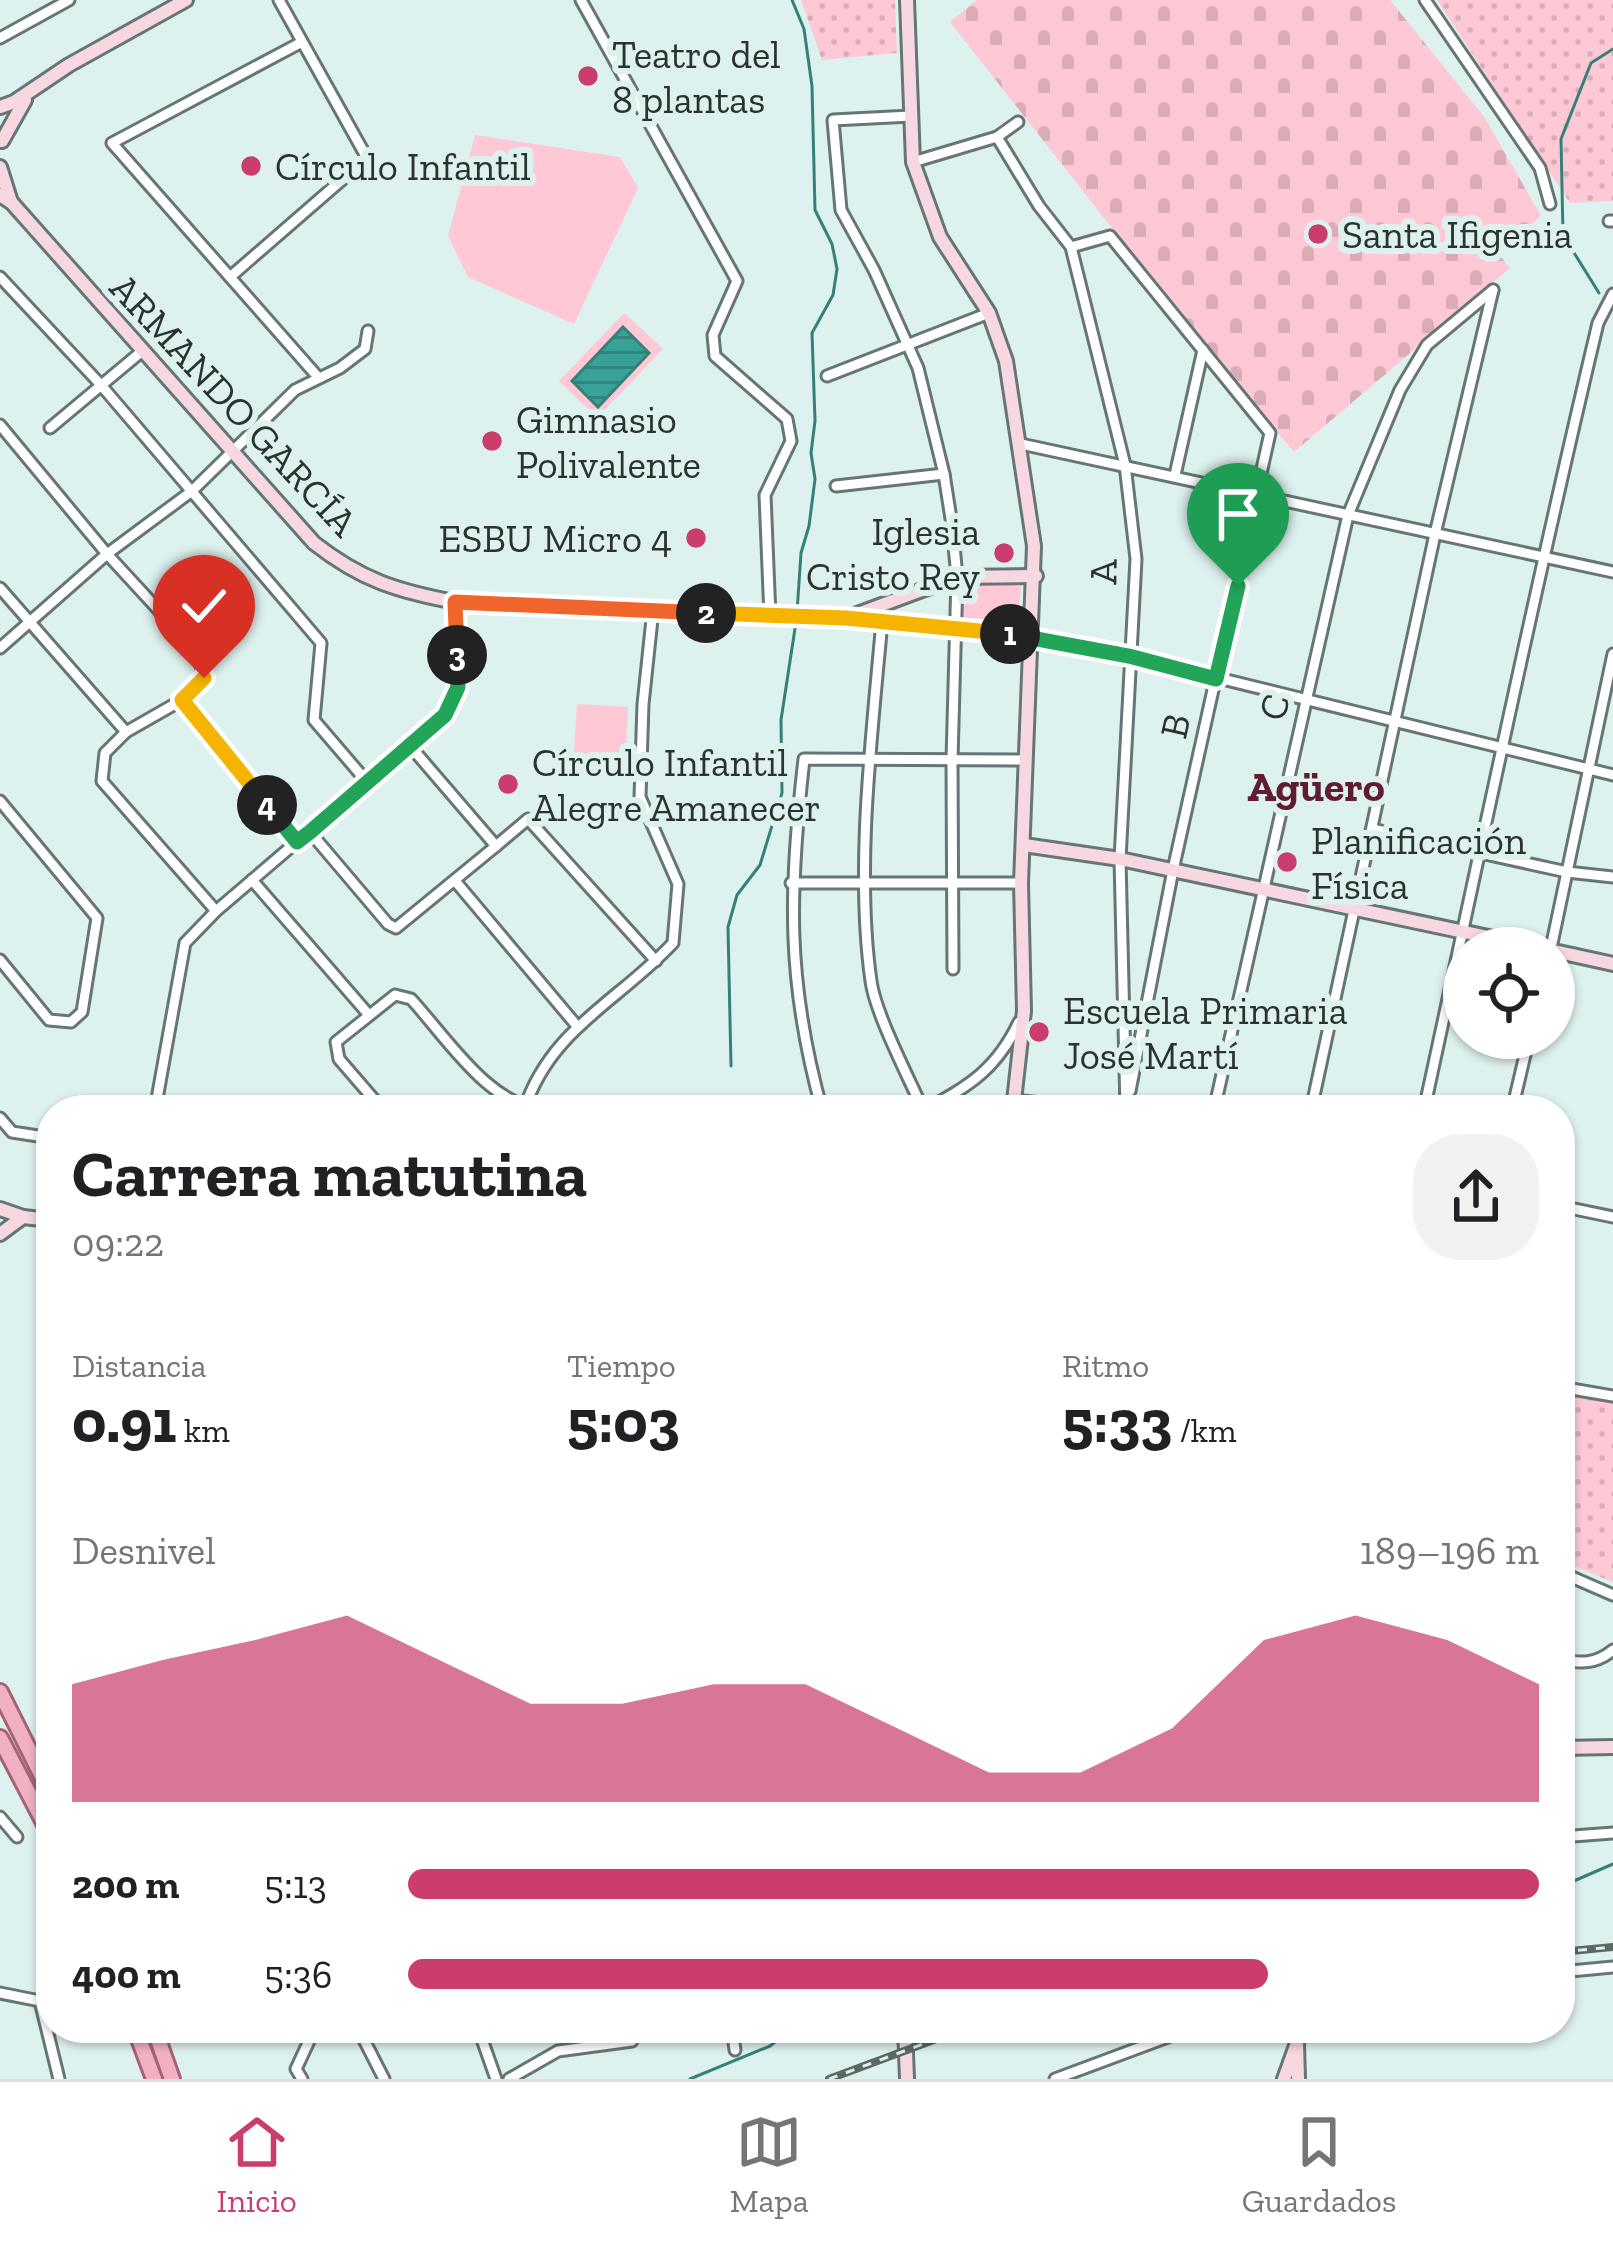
<!DOCTYPE html>
<html lang="es">
<head>
<meta charset="utf-8">
<style>
  body { margin:0; font-family:"Zilla Slab",serif; background:#f2f2f2; color:#202124; height:100vh; display:flex; flex-direction:column; font-size:45px; white-space:nowrap }
  * { box-sizing:border-box; margin:0 }
  p { font-size:39px; color:#757577 }
  .icon { flex:none; width:66px; height:66px; fill:none; stroke:currentColor; stroke-width:2; stroke-linecap:round; stroke-linejoin:round }
  .map { position:relative; flex:1; overflow:hidden }
  .details { position:absolute; left:36px; top:1095px; width:1539px; height:948px; display:flex; flex-direction:column; background:#fff; border-radius:48px; box-shadow:0 3px 9px #0004 }
  .details>* { flex:none }
  .tools { position:absolute; left:1443px; top:927px; display:grid; gap:24px }
  .tools a { display:grid; place-items:center; width:132px; height:132px; border-radius:50%; background:#fff; box-shadow:0 3px 9px #0004; font-size:60px }
  .pin { position:absolute; display:grid; place-items:center; width:102px; height:102px; color:#fff; margin:-123px -51px; border-radius:50% 50% 50% 0; rotate:-45deg; box-shadow:0 0 12px #0007 }
  .pin .icon { rotate:45deg }
  .km { position:absolute; width:60px; height:60px; margin:-30px; border-radius:50%; background:#222; color:#fff; font-size:33px; line-height:60px; text-align:center }
  .round { display:grid; place-items:center; flex:none; width:126px; height:126px; border-radius:48px; background:#f2f2f2 }
  .overview { display:flex; align-items:center; justify-content:space-between; height:204px; padding:0 36px }
  h1 { font-size:66px; font-weight:700; line-height:90px }
  .figures { display:grid; grid-template-columns:repeat(3,1fr); gap:18px; height:204px; padding:12px 36px }
  .figures div { display:grid; align-content:center }
  .figures b { font-size:60px; font-weight:700 }
  .figures small { font-size:33px; font-weight:400 }
  .figures p { font-size:33px }
  .chart { height:336px; padding:24px 36px }
  .chart p { display:flex; justify-content:space-between }
  .chart svg { width:100%; height:216px; margin-top:12px; fill:#ca3d6d; opacity:.7 }
  ul { padding:0 36px; list-style:none; font-size:39px }
  li { display:grid; grid-template-columns:192px 144px 1fr; align-items:center; height:90px }
  li i { height:30px; border-radius:15px; background:#ca3d6d }
  .tabs { display:flex; justify-content:space-around; align-items:center; height:168px; border-top:3px solid #e0e0e0; background:#fff; font-size:33px; color:#757577 }
  .tabs a { display:grid; justify-items:center; gap:6px }
  .tabs .on { color:#ca3d6d }
  .map>svg:first-child { display:block }
  .grass { fill:url(#grass-dots) }
  .cemetery { fill:url(#cemetery-stones) }
  .park { fill:#fec9d4 }
  .water { fill:url(#water-rules); stroke:#358179; stroke-width:3 }
  .lines { fill:none; stroke-linecap:round; stroke-linejoin:round }
  .stream { stroke:#358179; stroke-width:3 }
  .street-casing { stroke:#657674; stroke-width:15 }
  .secondary-casing { stroke:#657674; stroke-width:18 }
  .primary-casing { stroke:#a56375; stroke-width:20 }
  .street { stroke:#fff; stroke-width:9 }
  .secondary { stroke:#f8d8e0; stroke-width:12 }
  .primary { stroke:#f1b1c2; stroke-width:14 }
  .rail-casing { stroke:#5c6866; stroke-width:8 }
  .rail { stroke:#ddf1ee; stroke-width:3; stroke-dasharray:9; stroke-linecap:butt }
  .split-1-casing { stroke:#fff; stroke-width:24 }
  .split-2-casing { stroke:#fff; stroke-width:24 }
  .split-3-casing { stroke:#fff; stroke-width:24 }
  .split-4-casing { stroke:#fff; stroke-width:24 }
  .split-5-casing { stroke:#fff; stroke-width:24 }
  .split-1 { stroke:#22a559; stroke-width:15 }
  .split-2 { stroke:#f5b400; stroke-width:15 }
  .split-3 { stroke:#f0652b; stroke-width:15 }
  .split-4 { stroke:#22a559; stroke-width:15 }
  .split-5 { stroke:#f5b400; stroke-width:15 }
  .poi-dot { fill:#ca3d6d; stroke:#ddf1ee; stroke-width:4.5 }
  .labels { text-anchor:middle; dominant-baseline:central; stroke-width:12; stroke-linejoin:round; paint-order:stroke }
  .poi-label { font-size:39px; fill:#2b3332; stroke:#ddf1ee; text-anchor:start }
  .street-label { font-size:39px; fill:#2b3332; stroke:#ddf1ee }
  .neighbourhood-label { font-size:42px; font-weight:bold; fill:#601c32; stroke:#ddf1ee }
</style>
</head>
<body>
<div class="map">
<svg width="1613" height="2079" viewBox="0 0 1613 2079">
  <defs>
    <pattern id="grass-dots" width="8" height="8" patternUnits="userSpaceOnUse" patternTransform="scale(3)"><rect width="8" height="8" fill="#fec9d4"/><path d="M2 2h.1M6 6h.1" fill="none" stroke="#daadb6" stroke-width="1.8" stroke-linecap="round"/></pattern>
    <pattern id="cemetery-stones" width="16" height="16" patternUnits="userSpaceOnUse" patternTransform="scale(3)"><rect width="16" height="16" fill="#fec9d4"/><path d="M2 7V4a2 2 0 0 1 4 0v3zM10 15v-3a2 2 0 0 1 4 0v3z" fill="#daadb6"/></pattern>
    <pattern id="water-rules" width="6" height="5" patternUnits="userSpaceOnUse" patternTransform="scale(3)"><rect width="6" height="5" fill="#39a298"/><path d="M0 2.5h6" fill="none" stroke="#30857d"/></pattern>
  </defs>
  <rect width="100%" height="100%" fill="#ddf1ee"/>
  <g class="grass">
    <path d="M801,0H895L897,53L822,60Z"/>
    <path d="M1437,0H1613V201L1570,203Z"/>
    <path d="M1560,1394L1613,1402V1582L1560,1560Z"/>
  </g>
  <path class="cemetery" d="M977,0H1390L1485,118L1541,216L1497,252L1510,268L1294,452L1204,345L950,22Z"/>
  <g class="park">
    <path d="M475,135L620,157L638,188L574,324L468,277L448,236Z"/>
    <path d="M624,313L663,349L597,418L559,381Z"/>
    <path d="M964,582L1021,586L1018,628L963,620Z"/>
    <path d="M577,704L628,707L625,773L573,770Z"/>
  </g>
  <path class="water" d="M623,327L649,353L598,407L572,381Z"/>
  <g class="lines">
    <g class="stream">
      <path d="M792,0L804,29L812,86L815,210L832,244L837,269L833,295L812,333L815,421L811,453L815,479L809,526L801,553L797,612"/>
      <path d="M1599,293L1563,235L1561,139L1591,63L1613,49"/>
      <path d="M731,1066L728,927L737,895L760,865L782,793L781,720L796,622"/>
      <path d="M1560,1887L1613,1864"/>
      <path d="M690,2079L770,2046L792,2028"/>
    </g>
    <g class="street-casing">
      <g id="street">
        <path d="M581,0L737,281L713,335L715,356L787,419L791,441L765,495L770,616"/>
        <path d="M1425,0L1540,168L1550,204"/>
        <path d="M0,38L69,0"/>
        <path d="M302,42L112,143L317,376"/>
        <path d="M911,116L833,120L841,210L874,270L918,368L944,474L952,525L957,577L952,760L953,969"/>
        <path d="M997,137L1039,206L1071,247L1125,465L1136,559L1120,859L1126,1110"/>
        <path d="M913,162L997,137L1018,122"/>
        <path d="M1609,221H1613"/>
        <path d="M1071,247L1110,236L1270,433L1173,870L1130,1091"/>
        <path d="M0,277L101,385L321,643L314,720L368,783"/>
        <path d="M230,277L367,158L279,0"/>
        <path d="M827,376L989,313"/>
        <path d="M0,425L107,554L198,653L204,678L182,700L126,732L105,753L102,781L216,911"/>
        <path d="M50,428L141,352"/>
        <path d="M1021,444L1613,572"/>
        <path d="M1175,475L1203,350"/>
        <path d="M836,486L944,474"/>
        <path d="M0,588L126,732"/>
        <path d="M882,621C872,735 855,868 871,981C875,1013 909,1078 923,1110"/>
        <path d="M1031,637L1129,656L1613,775"/>
        <path d="M0,648L107,554L192,491L295,390L340,368L365,349L368,331"/>
        <path d="M182,700L297,842"/>
        <path d="M0,801L97,918L82,1012L71,1022L49,1020L0,960"/>
        <path d="M1372,829L1567,872L1613,877"/>
        <path d="M310,832L388,924L396,928L496,846L411,747"/>
        <path d="M496,846L528,819L656,961"/>
        <path d="M252,880L369,1015"/>
        <path d="M456,882L577,1026"/>
        <path d="M791,883H1021"/>
        <path d="M1551,948L1613,654"/>
        <path d="M1014,1100L1109,1110"/>
        <path d="M155,1110L185,943L216,911L445,715L458,687L455,602"/>
        <path d="M383,1110L339,1059L336,1042L395,995L411,999C447,1038 489,1106 544,1110"/>
        <path d="M524,1110C550,1029 618,1002 673,943L678,884L640,797L643,704L653,610"/>
        <path d="M822,1110C786,980 789,892 804,759L1025,760"/>
        <path d="M925,1110C970,1085 996,1070 1019,1022"/>
        <path d="M1214,1110L1348,515L1400,390L1427,345L1493,290"/>
        <path d="M1311,1110L1435,534L1493,290"/>
        <path d="M1424,1110C1481,847 1536,584 1598,323L1613,294"/>
        <path d="M1512,1110L1529,1038"/>
        <path d="M0,1118L12,1132L51,1138"/>
        <path d="M1560,1206L1613,1217"/>
        <path d="M1560,1387L1613,1396"/>
        <path d="M1560,1572L1613,1595"/>
        <path d="M1560,1659C1581,1664 1596,1664 1613,1650"/>
        <path d="M0,1817L17,1837"/>
        <path d="M1560,1837L1613,1833"/>
        <path d="M1560,1972L1613,1967"/>
        <path d="M0,1993L40,2001L51,1997"/>
        <path d="M40,2001L59,2079"/>
        <path d="M358,2028L384,2079"/>
        <path d="M478,2028L496,2079"/>
        <path d="M732,2028L735,2050"/>
        <path d="M1299,2029V2028"/>
        <path d="M302,2079L296,2069L315,2028"/>
        <path d="M509,2079L558,2051L632,2041"/>
        <path d="M1055,2079L1192,2028"/>
      </g>
    </g>
    <g class="secondary-casing">
      <g id="secondary">
        <path d="M907,0L913,162L940,237L989,313L1006,361L1034,546L1021,883L1024,1011L1013,1110"/>
        <path d="M0,107L14,102L69,65L186,0"/>
        <path d="M2,141L25,100"/>
        <path d="M0,167L11,202"/>
        <path d="M0,195L12,203L314,543C361,580 397,591 455,602L846,618L1031,637"/>
        <path d="M852,616L957,577L1036,576"/>
        <path d="M1024,845L1120,859L1540,948"/>
        <path d="M1554,951L1613,964"/>
        <path d="M0,1209L23,1217L51,1220"/>
        <path d="M0,1234L23,1217"/>
        <path d="M1560,1748L1613,1747"/>
        <path d="M905,2028L907,2079"/>
        <path d="M1284,2079L1297,2043L1298,2079"/>
      </g>
    </g>
    <g class="primary-casing">
      <g id="primary">
        <path d="M0,1692L51,1794"/>
        <path d="M0,1738L51,1836"/>
        <path d="M135,2028L154,2079"/>
        <path d="M154,2028L172,2079"/>
      </g>
    </g>
    <use href="#street" class="street"/>
    <use href="#secondary" class="secondary"/>
    <use href="#primary" class="primary"/>
    <g class="rail-casing">
      <g id="rail">
        <path d="M1560,1952L1613,1947"/>
        <path d="M829,2079L966,2028"/>
      </g>
    </g>
    <use href="#rail" class="rail"/>
  </g>
  <g class="lines">
    <g class="split-1-casing">
      <path id="split-1" d="M1010,634L1129,656L1216,679L1238,586"/>
    </g>
    <g class="split-2-casing">
      <path id="split-2" d="M706,613L846,618L1010,634"/>
    </g>
    <g class="split-3-casing">
      <path id="split-3" d="M457,655L455,602L706,613"/>
    </g>
    <g class="split-4-casing">
      <path id="split-4" d="M267,805L297,842L310,832L445,715L458,687L457,655"/>
    </g>
    <g class="split-5-casing">
      <path id="split-5" d="M204,678L182,700L267,805"/>
    </g>
    <use href="#split-1" class="split-1"/>
    <use href="#split-2" class="split-2"/>
    <use href="#split-3" class="split-3"/>
    <use href="#split-4" class="split-4"/>
    <use href="#split-5" class="split-5"/>
  </g>
  <g class="poi-dot">
    <circle cx="588" cy="76" r="12"/>
    <circle cx="251" cy="166" r="12"/>
    <circle cx="1318" cy="234" r="12"/>
    <circle cx="492" cy="441" r="12"/>
    <circle cx="696" cy="538" r="12"/>
    <circle cx="1004" cy="553" r="12"/>
    <circle cx="508" cy="784" r="12"/>
    <circle cx="1287" cy="862" r="12"/>
    <circle cx="1039" cy="1032" r="12"/>
  </g>
  <g class="labels">
    <g class="poi-label">
      <text x="612" y="54">Teatro del<tspan x="612" dy="45">8 plantas</tspan></text>
      <text x="275" y="166">Círculo Infantil</text>
      <text x="1342" y="234">Santa Ifigenia</text>
      <text x="516" y="419">Gimnasio<tspan x="516" dy="45">Polivalente</tspan></text>
      <text x="980" y="531" text-anchor="end">Iglesia<tspan x="980" dy="45">Cristo Rey</tspan></text>
      <text x="672" y="538" text-anchor="end">ESBU Micro 4</text>
      <text x="532" y="762">Círculo Infantil<tspan x="532" dy="45">Alegre Amanecer</tspan></text>
      <text x="1311" y="840">Planificación<tspan x="1311" dy="45">Física</tspan></text>
      <text x="1063" y="1010">Escuela Primaria<tspan x="1063" dy="45">José Martí</tspan></text>
    </g>
    <g class="street-label">
      <text transform="translate(234 405) rotate(47)">ARMANDO GARCÍA</text>
      <text transform="translate(1103 572) rotate(-89)">A</text>
      <text transform="translate(1274 707) rotate(-77)">C</text>
      <text transform="translate(1175 726) rotate(-77)">B</text>
    </g>
    <g class="neighbourhood-label">
      <text x="1316" y="786">Agüero</text>
    </g>
  </g>
</svg>
<div class="tools">
<a><svg class="icon" aria-label="locate" viewBox="0 0 24 24"><circle cx="12" cy="12" r="6"/><path d="M12 2v4M12 18v4M2 12h4M18 12h4"/></svg></a>
</div>
<div class="pin" style="left:1238px;top:586px;background:#1e9e55"><svg class="icon" aria-label="arrive" viewBox="0 0 24 24"><path d="M6 21V4h12l-3 4 3 4H6"/></svg></div>
<div class="pin" style="left:204px;top:678px;background:#d93025"><svg class="icon" aria-label="check" viewBox="0 0 24 24"><path d="M5 12l5 5 9-10"/></svg></div>
<b class="km" style="left:1010px;top:634px">1</b>
<b class="km" style="left:706px;top:613px">2</b>
<b class="km" style="left:457px;top:655px">3</b>
<b class="km" style="left:267px;top:805px">4</b>
<section class="details">
<div class="overview"><div><h1>Carrera matutina</h1><p>09:22</p></div><a class="round"><svg class="icon" aria-label="share" viewBox="0 0 24 24"><path d="M12 15V3M7 8l5-5 5 5M5 13v7h14v-7"/></svg></a></div>
<div class="figures">
<div><p>Distancia</p><b>0.91<small> km</small></b></div>
<div><p>Tiempo</p><b>5:03</b></div>
<div><p>Ritmo</p><b>5:33<small> /km</small></b></div>
</div>
<div class="chart"><p><span>Desnivel</span>189–196 m</p>
<svg viewBox="0 0 160 44" preserveAspectRatio="none"><path d="M0 44V20L10 15L20 11L30 6L40 15L50 24L60 24L70 20L80 20L90 29L100 38L110 38L120 29L130 11L140 6L150 11L160 20V44z"/></svg>
</div>
<ul>
<li><b>200 m</b>5:13<i style="width:100%"></i></li>
<li><b>400 m</b>5:36<i style="width:76%"></i></li>
</ul>
</section>
</div>
<nav class="tabs">
<a class="on"><svg class="icon" aria-label="home" viewBox="0 0 24 24"><path d="M3 11l9-7 9 7M6 9v11h12V9"/></svg>Inicio</a>
<a><svg class="icon" aria-label="map" viewBox="0 0 24 24"><path d="M3 6l6-2 6 2 6-2v14l-6 2-6-2-6 2zM9 4v14M15 6v14"/></svg>Mapa</a>
<a><svg class="icon" aria-label="saved" viewBox="0 0 24 24"><path d="M7 4h10v16l-5-4-5 4z"/></svg>Guardados</a>
</nav>
</body>
</html>
